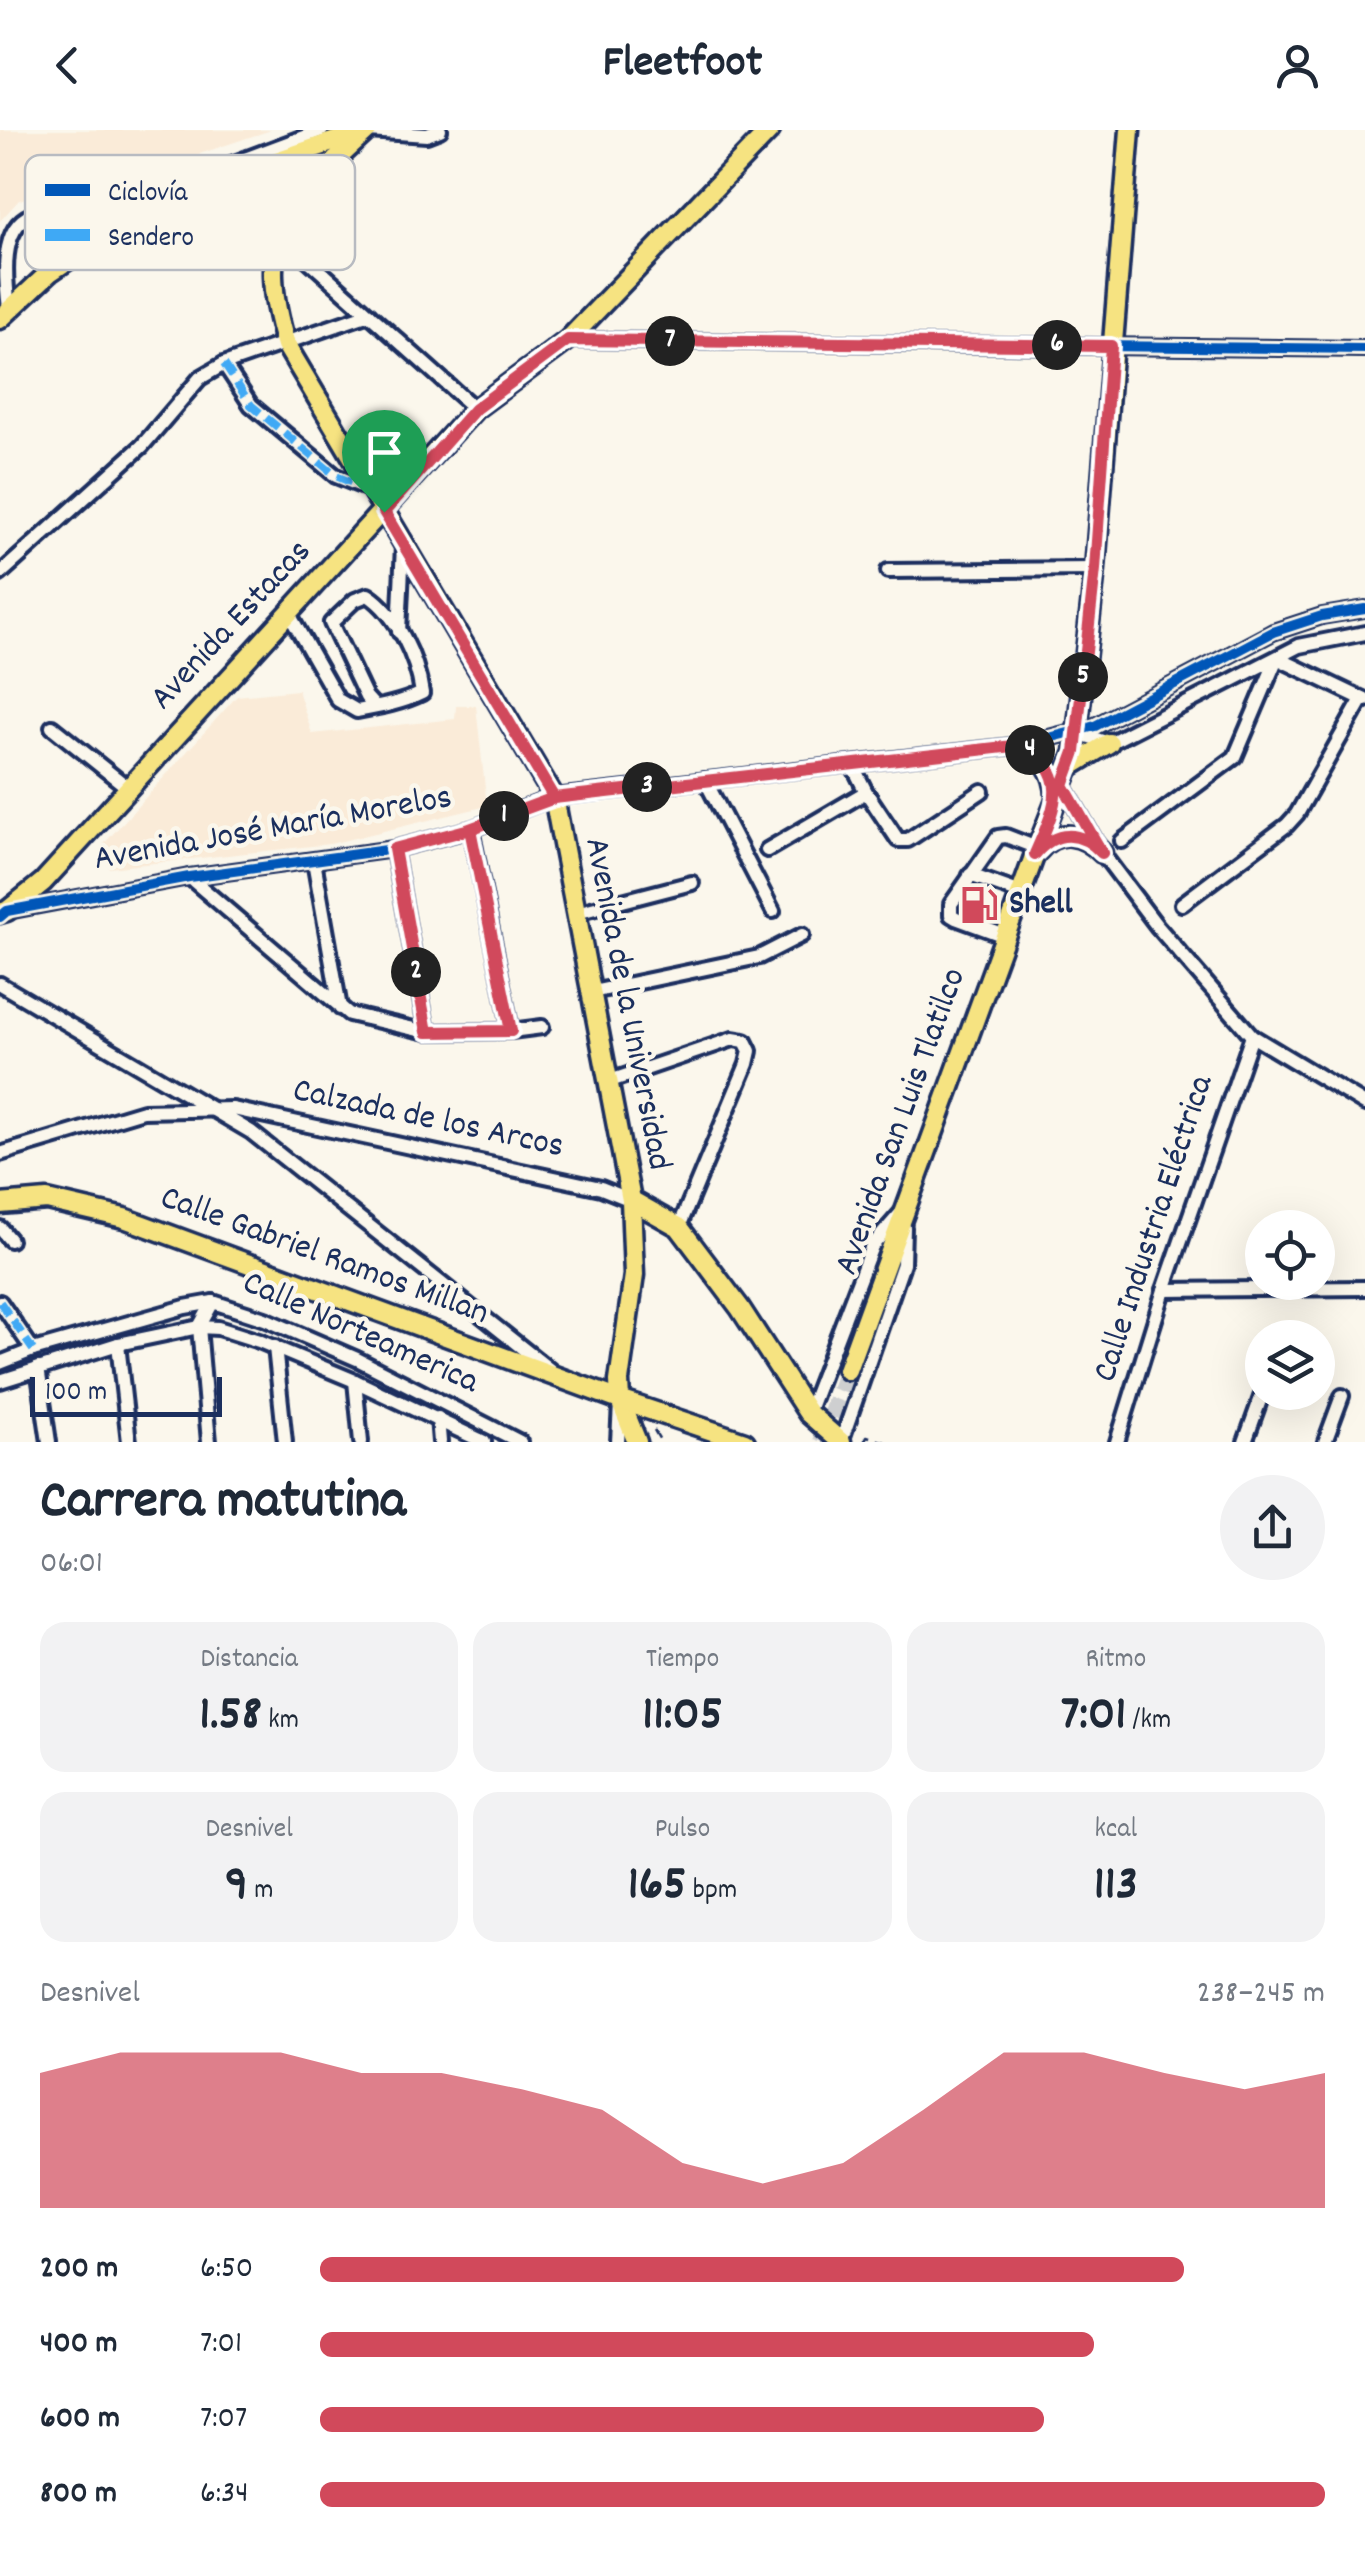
<!DOCTYPE html>
<html lang="es">
<head>
<meta charset="utf-8">
<style>
  body { margin:0; font-family:Dekko,sans-serif; background:#f2f2f3; color:#1f2937; height:100vh; display:flex; flex-direction:column; font-size:38px; white-space:nowrap }
  * { box-sizing:border-box; margin:0 }
  p { font-size:32px; color:#747a83 }
  .icon { flex:none; width:55px; height:55px; fill:none; stroke:currentColor; stroke-width:2; stroke-linecap:round; stroke-linejoin:round }
  .map { position:relative; height:1312px; overflow:hidden }
  .details { display:flex; flex-direction:column; background:#fff; flex:1 }
  .details>* { flex:none }
  .fabs { position:absolute; left:1245px; top:1080px; display:grid; gap:20px }
  .fabs a { display:grid; place-items:center; width:90px; height:90px; border-radius:50%; background:#fff; box-shadow:0 10px 40px #0002; font-size:50px }
  .scale { position:absolute; left:30px; bottom:25px; width:192px; box-sizing:border-box; padding-left:10px; border:5px solid #1b2f5e; border-top:0; font-size:28px; line-height:35px; white-space:nowrap; color:#1b2f5e; -webkit-text-stroke:8px #fbf7ec; paint-order:stroke }
  .pin { position:absolute; display:grid; place-items:center; width:85px; height:85px; color:#fff; margin:-102px -42px; border-radius:50% 50% 50% 0; rotate:-45deg; box-shadow:0 0 10px #0007 }
  .pin .icon { rotate:45deg }
  .km { position:absolute; width:50px; height:50px; margin:-25px; border-radius:50%; background:#222; color:#fff; font-size:28px; line-height:50px; text-align:center }
  .round { display:grid; place-items:center; flex:none; width:105px; height:105px; border-radius:52px; background:#f2f2f3 }
  .head { display:flex; align-items:center; justify-content:space-between; height:170px; padding:0 40px }
  h1 { font-size:55px; font-weight:700; line-height:75px }
  .stats { display:grid; grid-template-columns:repeat(3,1fr); gap:15px; height:170px; padding:10px 40px }
  .stats div { display:grid; align-content:center; border-radius:25px; background:#f2f2f3; text-align:center }
  .stats b { font-size:50px; font-weight:700 }
  .stats small { font-size:28px; font-weight:400 }
  .stats p { font-size:28px }
  .chart { height:280px; padding:20px 40px }
  .chart p { display:flex; justify-content:space-between }
  .chart svg { width:100%; height:180px; margin-top:10px; fill:#d1495b; opacity:.7 }
  ul { padding:0 40px; list-style:none; font-size:32px }
  li { display:grid; grid-template-columns:160px 120px 1fr; align-items:center; height:75px }
  li i { height:25px; border-radius:12px; background:#d1495b }
  header { display:flex; justify-content:space-between; align-items:center; height:130px; padding:0 40px; background:#fff; font-size:45px; font-weight:700 }
  .map>svg:first-child { display:block }
  .built { fill:#faebd8 }
  .lines { fill:none; stroke-linecap:round; stroke-linejoin:round }
  .major-tunnel { stroke:#cecfd0; stroke-width:18; stroke-dasharray:18 9; stroke-linecap:butt }
  .minor-casing { stroke:#1b2f5e; stroke-width:20 }
  .major-casing { stroke:#1b2f5e; stroke-width:25 }
  .path { stroke:#1b2f5e; stroke-width:2.5; stroke-dasharray:10 8; stroke-linecap:butt }
  .minor { stroke:#fbf7ec; stroke-width:12 }
  .major { stroke:#f6e381; stroke-width:18 }
  .quiet { stroke:#3fa9f5; stroke-width:8; stroke-dasharray:15 8; stroke-linecap:butt }
  .cycleway-casing { stroke:#fbf7ec; stroke-width:16 }
  .cycleway { stroke:#0057b8; stroke-width:10 }
  .route-casing { stroke:#fff; stroke-width:20 }
  .route { stroke:#d1495b; stroke-width:12 }
  .labels { text-anchor:middle; dominant-baseline:central; stroke-width:9; stroke-linejoin:round; paint-order:stroke }
  .street-label { font-size:35px; fill:#1b2f5e; stroke:#fbf7ec }
  .poi-label { font-size:35px; font-weight:bold; fill:#1b2f5e; stroke:#fbf7ec; text-anchor:start }
  .key { fill:#fbf7ec; stroke:#b8bbc1; stroke-width:2.5 }
  .key-label { font-size:28px; fill:#1b2f5e }
</style>
</head>
<body>
<header><svg class="icon" aria-label="back" viewBox="0 0 24 24"><path d="M15 5l-7 7 7 7"/></svg>Fleetfoot<svg class="icon" aria-label="person" viewBox="0 0 24 24"><circle cx="12" cy="8" r="4"/><path d="M4 21q1-7 8-7t8 7"/></svg></header>
<div class="map">
<svg width="1365" height="1312" viewBox="0 0 1365 1312">
  <rect width="100%" height="100%" fill="#fbf7ec"/>
  <filter id="ink" filterUnits="userSpaceOnUse"><feTurbulence type="fractalNoise" baseFrequency=".01" numOctaves="2"/><feDisplacementMap in="SourceGraphic" scale="20" xChannelSelector="R" yChannelSelector="G"/><feConvolveMatrix kernelMatrix="1 2 1 2 8 2 1 2 1" color-interpolation-filters="sRGB"/></filter>
  <g filter="url(#ink)">
    <g class="built">
      <path d="M0,0H271L86,62L51,61L19,70L0,91Z"/>
      <path d="M298,560L312,604L455,589L456,576H476L487,676L330,714L109,738L102,716L237,566Z"/>
    </g>
    <g class="lines">
      <path class="major-tunnel" d="M822,1312L847,1240"/>
      <g class="minor-casing">
        <g id="minor">
          <path d="M368,1L427,5L440,0"/>
          <path d="M193,54L218,39L322,0"/>
          <path d="M278,103L475,279"/>
          <path d="M9,178C5,147 0,98 31,85C41,82 53,80 63,83C77,87 93,97 106,104"/>
          <path d="M568,210L1365,219"/>
          <path d="M224,234L251,275L336,346L371,360"/>
          <path d="M888,441L1095,439"/>
          <path d="M0,444L142,316L200,248L224,234L369,184"/>
          <path d="M289,484L338,570L357,581C379,577 402,573 422,563C417,528 397,484 368,465L355,470L331,493L366,567L375,577"/>
          <path d="M399,502L403,415"/>
          <path d="M52,597L127,657"/>
          <path d="M1077,603L1109,613L1299,516L1365,503"/>
          <path d="M852,634L866,662L898,710H908L982,661"/>
          <path d="M705,650L773,781"/>
          <path d="M1063,655L1102,723L1157,796L1252,906L1365,974"/>
          <path d="M471,699L511,901"/>
          <path d="M1122,711L1235,627L1277,528L1365,570"/>
          <path d="M394,719L427,902"/>
          <path d="M767,720L866,662"/>
          <path d="M314,731L340,878"/>
          <path d="M970,745L1021,763"/>
          <path d="M189,747L349,884L427,902L511,901L542,897"/>
          <path d="M1182,774L1287,695L1297,684L1362,569"/>
          <path d="M8,781L189,747L394,719L471,699L554,667L1022,615L1095,596L1273,502L1322,486L1365,479"/>
          <path d="M576,783L692,753"/>
          <path d="M1005,806L956,788L951,785V774L998,707L1006,706L1037,718"/>
          <path d="M0,854L251,1002L550,1240"/>
          <path d="M592,862L759,827L802,805"/>
          <path d="M610,951L733,909L745,911L750,921L747,934L679,1097"/>
          <path d="M0,1024L143,981L233,979L601,1058L631,1070"/>
          <path d="M0,1098L10,1110"/>
          <path d="M1164,1160L1365,1158"/>
          <path d="M0,1172L33,1220"/>
          <path d="M118,1214L129,1312"/>
          <path d="M275,1217L285,1312"/>
          <path d="M0,1233L33,1220L185,1177L213,1172L265,1189L357,1229L520,1312"/>
          <path d="M38,1238L49,1312"/>
          <path d="M0,1251L118,1214L199,1197L218,1198L259,1211L355,1251L484,1312"/>
          <path d="M355,1251L361,1312"/>
          <path d="M808,1283L872,1116L901,1083"/>
          <path d="M438,1288L440,1312"/>
          <path d="M209,1312L199,1197L213,1172"/>
          <path d="M618,1312L620,1273"/>
          <path d="M841,1312L903,1134L904,1097"/>
          <path d="M1117,1312L1164,1160L1252,906"/>
          <path d="M1245,1312L1263,1262"/>
          <path d="M1325,1312L1342,1266"/>
        </g>
      </g>
      <g class="major-casing">
        <g id="major">
          <path d="M368,0C289,74 251,99 286,215L554,667L631,1070L634,1145L619,1251L620,1270L637,1312"/>
          <path d="M0,189L50,142L106,104L179,64L359,3"/>
          <path d="M1022,615C1043,627 1055,641 1056,666"/>
          <path d="M1071,636L1109,613"/>
          <path d="M1039,720C1058,698 1083,703 1102,723"/>
          <path d="M0,783L7,781L43,752L475,279L568,210L770,0"/>
          <path d="M631,1070L679,1097L740,1178L808,1283L841,1312"/>
          <path d="M0,1074L47,1070L124,1088L620,1270L745,1312"/>
          <path d="M847,1240L1035,724L1075,622L1095,439L1130,0"/>
        </g>
      </g>
      <g class="path">
        <path d="M654,1300L661,1312"/>
        <path d="M864,1312L867,1306L885,1312"/>
      </g>
      <use href="#minor" class="minor"/>
      <use href="#major" class="major"/>
      <g class="quiet">
        <path d="M224,234L251,275L336,346L372,361"/>
        <path d="M0,1172L33,1220"/>
      </g>
      <g class="cycleway-casing">
        <g id="cycleway">
          <path d="M568,210L1365,219"/>
          <path d="M0,787L7,781L189,747L394,719L471,699L554,667L1022,615L1095,596L1273,502L1322,486L1365,479"/>
        </g>
      </g>
      <use href="#cycleway" class="cycleway"/>
    </g>
  </g>
  <g class="lines" filter="url(#ink)">
    <g class="route-casing">
      <path id="route" d="M384,382L554,668L470,699L511,901L427,902L394,719L470,699L554,668L1022,615C1074,644 1054,680 1035,724C1056,700 1080,700 1102,723L1063,655L1075,622L1095,439L1111,216L568,210L475,279L384,382"/>
    </g>
    <use href="#route" class="route"/>
  </g>
  <defs>
    <g id="fuel-bare" transform="scale(3)"><path d="M-5.5-6h7V0h2V4h1.3V-2.5L3-4.5l.8-.8L6-3V5H2.5V1h-1V6h-7ZM-4.2-4.7v3.2H.2V-4.7Z" fill="#d1495b" stroke="#fbf7ec" stroke-width="2.5" paint-order="stroke"/></g>
  </defs>
  <g fill-rule="evenodd">
    <use href="#fuel-bare" x="979" y="775"/>
  </g>
  <g class="labels">
    <g class="street-label">
      <text transform="translate(232 496) rotate(-47)">Avenida Estacas</text>
      <text transform="translate(273 700) rotate(-10)">Avenida José María Morelos</text>
      <text transform="translate(626 874) rotate(79)">Avenida de la Universidad</text>
      <text transform="translate(428 990) rotate(12)">Calzada de los Arcos</text>
      <text transform="translate(902 992) rotate(-70)">Avenida San Luis Tlatilco</text>
      <text transform="translate(1155 1099) rotate(-72)">Calle Industria Eléctrica</text>
      <text transform="translate(324 1127) rotate(20)">Calle Gabriel Ramos Millan</text>
      <text transform="translate(360 1204) rotate(24)">Calle Norteamerica</text>
    </g>
    <g class="poi-label">
      <text x="1009" y="775">Shell</text>
    </g>
  </g>
  <rect x="25" y="25" width="330" height="115" rx="15" class="key"/>
  <rect x="45" y="54" width="45" height="12" fill="#0057b8"/>
  <rect x="45" y="99" width="45" height="12" fill="#3fa9f5"/>
  <g class="key-label">
    <text x="108" y="70">Ciclovía</text>
    <text x="108" y="115">Sendero</text>
  </g>
</svg>
<div class="fabs">
<a><svg class="icon" aria-label="locate" viewBox="0 0 24 24"><circle cx="12" cy="12" r="6"/><path d="M12 2v4M12 18v4M2 12h4M18 12h4"/></svg></a>
<a><svg class="icon" aria-label="layers" viewBox="0 0 24 24"><path d="M12 4l9 5-9 5-9-5zM3 14l9 5 9-5"/></svg></a>
</div>
<div class="scale">100 m</div>
<div class="pin" style="left:384px;top:382px;background:#1e9e55"><svg class="icon" aria-label="arrive" viewBox="0 0 24 24"><path d="M6 21V4h12l-3 4 3 4H6"/></svg></div>
<b class="km" style="left:504px;top:686px">1</b>
<b class="km" style="left:416px;top:842px">2</b>
<b class="km" style="left:647px;top:657px">3</b>
<b class="km" style="left:1030px;top:620px">4</b>
<b class="km" style="left:1083px;top:547px">5</b>
<b class="km" style="left:1057px;top:215px">6</b>
<b class="km" style="left:670px;top:211px">7</b>
</div>
<section class="details">
<div class="head"><div><h1>Carrera matutina</h1><p>06:01</p></div><a class="round"><svg class="icon" aria-label="share" viewBox="0 0 24 24"><path d="M12 15V3M7 8l5-5 5 5M5 13v7h14v-7"/></svg></a></div>
<div class="stats">
<div><p>Distancia</p><b>1.58<small> km</small></b></div>
<div><p>Tiempo</p><b>11:05</b></div>
<div><p>Ritmo</p><b>7:01<small> /km</small></b></div>
</div>
<div class="stats">
<div><p>Desnivel</p><b>9<small> m</small></b></div>
<div><p>Pulso</p><b>165<small> bpm</small></b></div>
<div><p>kcal</p><b>113</b></div>
</div>
<div class="chart"><p><span>Desnivel</span>238–245 m</p>
<svg viewBox="0 0 160 44" preserveAspectRatio="none"><path d="M0 44V11L10 6L20 6L30 6L40 11L50 11L60 15L70 20L80 33L90 38L100 33L110 20L120 6L130 6L140 11L150 15L160 11V44z"/></svg>
</div>
<ul>
<li><b>200 m</b>6:50<i style="width:86%"></i></li>
<li><b>400 m</b>7:01<i style="width:77%"></i></li>
<li><b>600 m</b>7:07<i style="width:72%"></i></li>
<li><b>800 m</b>6:34<i style="width:100%"></i></li>
</ul>
</section>
</body>
</html>
